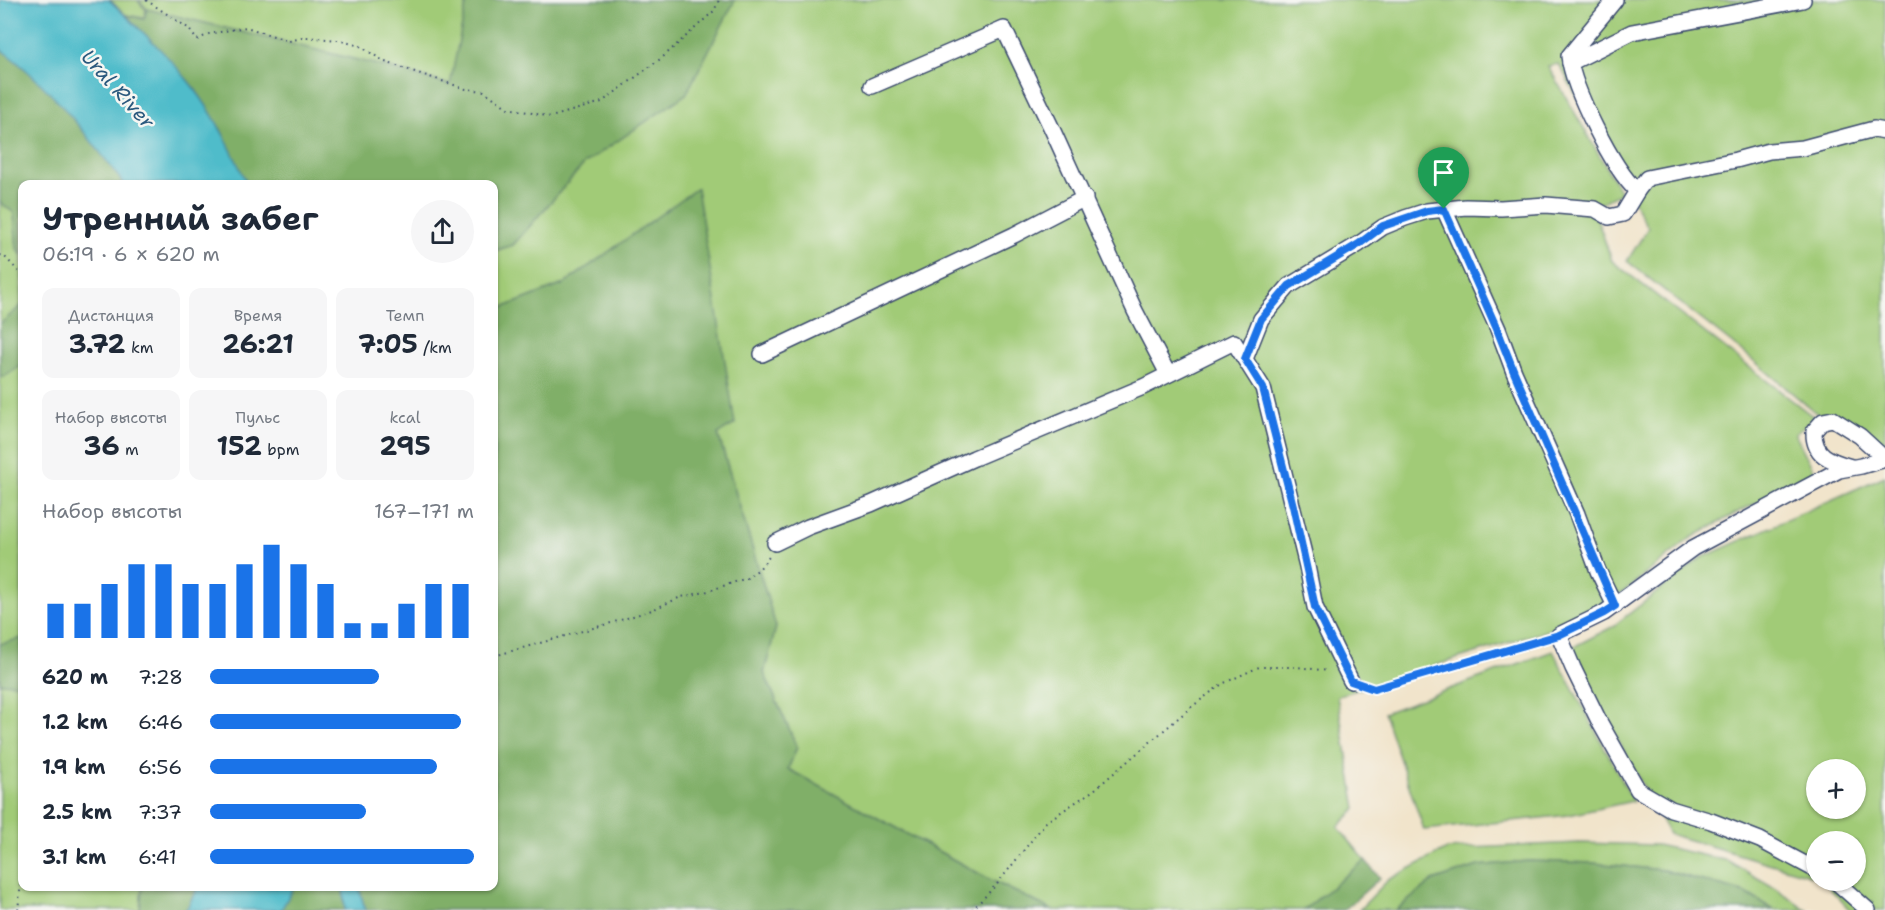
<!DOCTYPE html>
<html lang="ru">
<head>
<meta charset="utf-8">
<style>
  body { margin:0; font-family:"Shantell Sans",sans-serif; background:#f6f6f7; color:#1f2937; height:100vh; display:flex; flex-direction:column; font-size:22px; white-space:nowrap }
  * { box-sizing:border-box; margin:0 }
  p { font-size:20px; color:#747a83 }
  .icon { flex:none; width:33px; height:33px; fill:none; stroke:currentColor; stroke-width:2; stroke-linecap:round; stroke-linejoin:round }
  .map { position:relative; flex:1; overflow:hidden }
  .drawer { position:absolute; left:18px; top:180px; width:480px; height:711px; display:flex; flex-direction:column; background:#fff; border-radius:12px; box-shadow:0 2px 4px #0004 }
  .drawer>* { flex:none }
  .tools { position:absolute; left:1806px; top:759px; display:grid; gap:12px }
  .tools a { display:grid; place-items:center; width:60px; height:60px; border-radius:50%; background:#fff; box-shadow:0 2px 4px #0004; font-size:30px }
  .pin { position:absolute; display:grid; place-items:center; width:51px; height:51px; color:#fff; margin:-62px -26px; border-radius:50% 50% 50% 0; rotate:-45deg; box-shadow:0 0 6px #0007 }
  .pin .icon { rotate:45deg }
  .round { display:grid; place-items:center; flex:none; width:63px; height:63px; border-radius:32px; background:#f6f6f7 }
  .head { display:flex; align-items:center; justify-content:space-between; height:102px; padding:0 24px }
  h1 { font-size:33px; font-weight:700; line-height:45px }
  .stats { display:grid; grid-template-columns:repeat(3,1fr); gap:9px; height:102px; padding:6px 24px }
  .stats div { display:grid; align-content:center; border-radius:12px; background:#f6f6f7; text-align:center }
  .stats b { font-size:26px; font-weight:700 }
  .stats small { font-size:16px; font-weight:400 }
  .stats p { font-size:16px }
  .chart { height:168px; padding:12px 24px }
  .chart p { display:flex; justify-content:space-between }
  .chart svg { width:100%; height:108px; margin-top:6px; stroke:#1a73e8; stroke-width:6 }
  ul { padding:0 24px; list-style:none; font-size:20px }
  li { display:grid; grid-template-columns:96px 72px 1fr; align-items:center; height:45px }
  li i { height:15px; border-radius:8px; background:#1a73e8 }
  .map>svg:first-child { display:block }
  .green { fill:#a1cb77; stroke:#5e7d6a; stroke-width:1.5; fill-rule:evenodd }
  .forest { fill:#80af68; stroke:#4e6f63; stroke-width:1.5 }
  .water { fill:#50bcca; stroke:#367694; stroke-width:1.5 }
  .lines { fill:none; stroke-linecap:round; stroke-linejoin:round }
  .minor-casing { stroke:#3b4a6e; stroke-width:18 }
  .path { stroke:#3b4a6e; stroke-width:2; stroke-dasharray:1.5 4.5; stroke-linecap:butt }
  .minor { stroke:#fff; stroke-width:15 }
  .route-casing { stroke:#fff; stroke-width:12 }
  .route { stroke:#1a73e8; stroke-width:8 }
  .labels { text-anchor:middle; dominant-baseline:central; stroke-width:5; stroke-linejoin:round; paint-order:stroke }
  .water-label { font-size:20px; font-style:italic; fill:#2b597e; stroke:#f6f6f2 }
</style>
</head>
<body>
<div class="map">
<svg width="1885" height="910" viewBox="0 0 1885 910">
  <rect width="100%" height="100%" fill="#f6f6f2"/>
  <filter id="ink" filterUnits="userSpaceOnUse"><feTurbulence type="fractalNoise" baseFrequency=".0167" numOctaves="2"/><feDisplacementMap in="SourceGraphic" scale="12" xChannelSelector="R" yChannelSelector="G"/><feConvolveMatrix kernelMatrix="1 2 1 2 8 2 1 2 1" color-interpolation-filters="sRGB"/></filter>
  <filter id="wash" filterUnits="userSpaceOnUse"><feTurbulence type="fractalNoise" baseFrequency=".008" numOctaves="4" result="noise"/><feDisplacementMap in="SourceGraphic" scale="24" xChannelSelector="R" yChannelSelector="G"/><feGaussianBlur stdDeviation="1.35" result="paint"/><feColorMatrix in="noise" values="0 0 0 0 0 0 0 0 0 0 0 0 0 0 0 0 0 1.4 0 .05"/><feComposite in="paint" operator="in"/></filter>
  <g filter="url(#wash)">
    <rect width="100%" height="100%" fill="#f1e4cb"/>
    <g class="green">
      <path d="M110,0H137L146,10L144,18L126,15Z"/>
      <path d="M139,0H467L451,85L378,65L147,9Z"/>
      <path d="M735,0H1885V451L1822,418L1748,356L1627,261L1648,228L1559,64L1548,66L1621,193L1593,207L1612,261L1815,418L1795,434L1816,475L1740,511L1691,538L1608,604L1565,625L1337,696L1356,809L1338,827L1365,860L1304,910H1052L989,879L788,769L797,747L764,673L776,627L718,434L697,189L564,284L494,311V251L513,245L584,164L686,94Z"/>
      <path d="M0,202L14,213L17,249L22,255V886L142,887L140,910H0Z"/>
      <path d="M1885,476V910H1850L1823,881L1856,880V842H1816V877L1669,834L1569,649L1612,627L1701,558ZM1816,770H1856V808H1816Z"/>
      <path d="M1553,651L1633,801L1569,815L1424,830L1384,713Z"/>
      <path d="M1580,843L1657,845L1728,861L1775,888L1807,910H1774L1746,893L1663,870L1593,863L1528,861L1478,866L1433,881L1396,910H1359L1388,880L1447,849Z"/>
    </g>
    <g class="forest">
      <path d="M467,0H735L686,94L584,164L513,245L494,251V184H247L221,130L195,89L126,15L144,19L147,9L378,65L450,85Z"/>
      <path d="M0,49C47,82 90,138 124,184H22V255L17,249L14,213L0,202Z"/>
      <path d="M697,188L735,424L718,434L776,627L764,673L797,747L788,769L989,879L1052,910H365L359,887L494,886V311L564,284Z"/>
      <path d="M22,305V365L4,377H0V324Z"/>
      <path d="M22,638V684L0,683V644Z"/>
      <path d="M1365,860L1380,878L1344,910H1304Z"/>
      <path d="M1528,861L1593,863L1663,870L1746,893L1774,910H1396L1433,881L1478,866Z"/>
      <path d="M142,887H198L186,910H140Z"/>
      <path d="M294,887H343L345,910H281Z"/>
    </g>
    <g class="water">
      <path d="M0,0H109C139,28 168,55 193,87C216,116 232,151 247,184H124C90,138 47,82 0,49Z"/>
      <path d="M198,887V886L294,887L281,910H186Z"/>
      <path d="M343,887H359L365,910H345Z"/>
    </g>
  </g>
  <g filter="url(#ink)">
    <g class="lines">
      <g class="minor-casing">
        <g id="minor">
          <path d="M1570,63L1632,32L1803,0"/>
          <path d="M872,86L1004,29L1052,129L1135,311L1168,374"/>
          <path d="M1637,191L1647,178L1736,160L1769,151L1803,148L1874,129L1885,131"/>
          <path d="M1444,209L1498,329L1514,372L1577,514L1598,571L1615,606"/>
          <path d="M762,354L1014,235L1085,198"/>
          <path d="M1245,359L1261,319L1289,286L1359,244L1383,227L1405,218L1427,211L1466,207L1501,208L1546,205L1595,209L1609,217L1623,214L1637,191C1613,169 1573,89 1569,56L1615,0"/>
          <path d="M1851,467C1831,461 1813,456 1814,431L1823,421L1833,419L1860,436L1885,459"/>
          <path d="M775,543L808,527L871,504L974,458L1143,387L1234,342L1263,388L1307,566L1315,607L1351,681"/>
          <path d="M1816,870L1760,840L1711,821L1671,809L1638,790L1600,723L1573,668L1559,635L1604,613L1693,548L1839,470L1861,466L1885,459"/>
          <path d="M1834,880L1868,910"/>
        </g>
      </g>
      <g class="path">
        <path d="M146,0L188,28L197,40L209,34L246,27L289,41L306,37L338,40L360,46L385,62L466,89L484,91L508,108L551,117L602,102L663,57L714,11L719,0"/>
        <path d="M0,255L4,256L22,275"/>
        <path d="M494,656L611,623L652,610L681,597L705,592L747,578L759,569L769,557"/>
        <path d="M1364,686L1374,689L1546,639"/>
        <path d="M18,910L22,873"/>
        <path d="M972,910L998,883L1046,822L1094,790L1190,708L1222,684L1259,667H1297L1329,671"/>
      </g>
      <use href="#minor" class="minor"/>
    </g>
  </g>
  <g class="lines" filter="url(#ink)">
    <g class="route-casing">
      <path id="route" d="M1444,209L1497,329L1514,372L1615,606L1604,613L1559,635L1374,689L1351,681L1315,607L1293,506L1263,388L1245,359L1261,319L1289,286L1359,244L1383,226L1427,211Z"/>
    </g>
    <use href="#route" class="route"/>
  </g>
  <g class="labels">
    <g class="water-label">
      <text transform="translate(118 89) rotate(48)">Ural River</text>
    </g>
  </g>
</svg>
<div class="tools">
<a>+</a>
<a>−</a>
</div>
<div class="pin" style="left:1444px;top:209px;background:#1e9e55"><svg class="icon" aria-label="arrive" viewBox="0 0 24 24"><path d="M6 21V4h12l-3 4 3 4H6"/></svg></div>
<section class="drawer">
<div class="head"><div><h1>Утренний забег</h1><p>06:19 · 6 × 620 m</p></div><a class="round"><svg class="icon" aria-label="share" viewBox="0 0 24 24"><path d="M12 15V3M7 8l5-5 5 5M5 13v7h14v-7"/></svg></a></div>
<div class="stats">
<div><p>Дистанция</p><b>3.72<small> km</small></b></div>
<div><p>Время</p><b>26:21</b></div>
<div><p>Темп</p><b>7:05<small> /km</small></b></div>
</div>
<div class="stats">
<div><p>Набор высоты</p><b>36<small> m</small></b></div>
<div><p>Пульс</p><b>152<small> bpm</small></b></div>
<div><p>kcal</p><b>295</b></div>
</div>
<div class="chart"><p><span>Набор высоты</span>167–171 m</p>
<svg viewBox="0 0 160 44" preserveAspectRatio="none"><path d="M5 44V30M15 44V30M25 44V22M35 44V14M45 44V14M55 44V22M65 44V22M75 44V14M85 44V6M95 44V14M105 44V22M115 44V38M125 44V38M135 44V30M145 44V22M155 44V22"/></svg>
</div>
<ul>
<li><b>620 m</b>7:28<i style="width:64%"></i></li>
<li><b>1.2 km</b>6:46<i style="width:95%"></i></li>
<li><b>1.9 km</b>6:56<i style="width:86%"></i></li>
<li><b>2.5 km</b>7:37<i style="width:59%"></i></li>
<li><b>3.1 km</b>6:41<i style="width:100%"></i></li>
</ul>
</section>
</div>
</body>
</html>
